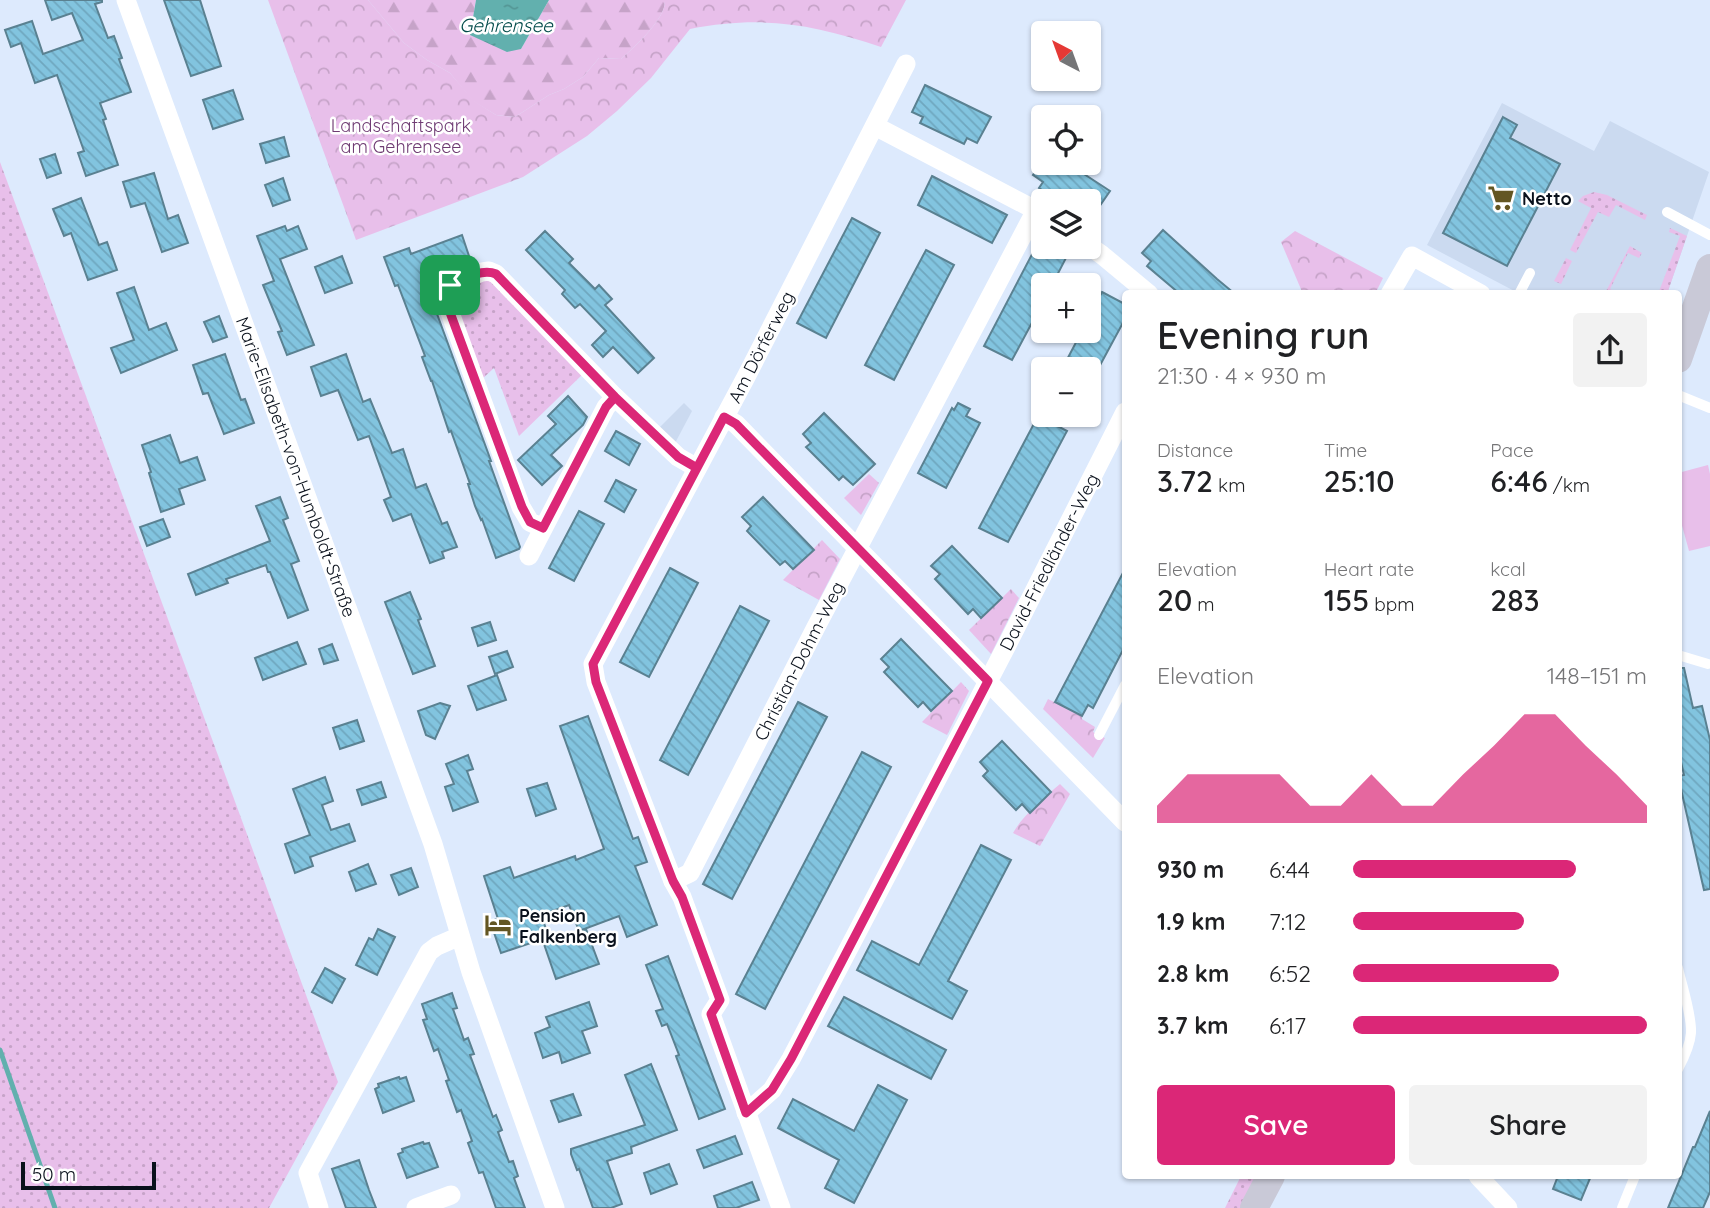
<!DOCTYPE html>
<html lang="en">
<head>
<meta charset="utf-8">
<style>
  body { margin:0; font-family:Quicksand,sans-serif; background:#f2f2f2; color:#202124; height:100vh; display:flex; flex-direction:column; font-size:26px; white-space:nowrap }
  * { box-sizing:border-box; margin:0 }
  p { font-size:23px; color:#757577 }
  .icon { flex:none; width:38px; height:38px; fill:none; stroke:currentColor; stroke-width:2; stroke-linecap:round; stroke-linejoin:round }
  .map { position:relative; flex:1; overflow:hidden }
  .side { position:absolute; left:1122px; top:290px; width:560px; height:889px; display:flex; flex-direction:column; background:#fff; border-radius:7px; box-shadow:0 2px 5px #0004 }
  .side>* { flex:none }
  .needle { width:46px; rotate:319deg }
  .tools { position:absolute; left:1031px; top:21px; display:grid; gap:14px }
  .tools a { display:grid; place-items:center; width:70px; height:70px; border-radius:7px; background:#fff; box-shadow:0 2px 5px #0004; font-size:35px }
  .scale { position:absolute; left:21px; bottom:18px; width:135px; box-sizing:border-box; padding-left:7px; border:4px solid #0a111c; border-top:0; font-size:19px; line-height:24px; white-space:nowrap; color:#0a111c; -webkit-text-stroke:5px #fff; paint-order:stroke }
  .pin { position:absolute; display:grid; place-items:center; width:60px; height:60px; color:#fff; margin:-30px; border-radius:14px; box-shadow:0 4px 10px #0006 }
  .round { display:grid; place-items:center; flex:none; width:74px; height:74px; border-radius:7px; background:#f2f2f2 }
  .overview { display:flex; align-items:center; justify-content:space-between; height:119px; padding:0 35px }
  h1 { font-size:38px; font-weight:600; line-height:52px }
  .figures { display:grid; grid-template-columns:repeat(3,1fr); gap:10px; height:119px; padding:7px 35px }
  .figures div { display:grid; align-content:center }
  .figures b { font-size:30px; font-weight:600 }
  .figures small { font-size:19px; font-weight:400 }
  .figures p { font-size:19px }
  .chart { height:196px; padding:14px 35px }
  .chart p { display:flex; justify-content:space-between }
  .chart svg { width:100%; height:126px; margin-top:7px; fill:#db2777; opacity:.7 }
  .action { display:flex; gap:14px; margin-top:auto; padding:14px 35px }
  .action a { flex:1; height:80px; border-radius:7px; background:#db2777; color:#fff; font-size:28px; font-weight:600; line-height:80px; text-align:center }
  .action a+a { background:#f2f2f2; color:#202124 }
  ul { padding:0 35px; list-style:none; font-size:23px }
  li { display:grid; grid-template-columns:112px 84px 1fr; align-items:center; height:52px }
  li i { height:18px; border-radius:9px; background:#db2777 }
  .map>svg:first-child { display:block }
  .built { fill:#cbdaf0 }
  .grass { fill:url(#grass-dots) }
  .forest { fill:url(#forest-firs) }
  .park { fill:url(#park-crowns) }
  .garden { fill:#e8bfea }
  .water { fill:url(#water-ripples) }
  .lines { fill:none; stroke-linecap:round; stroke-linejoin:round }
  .stream { stroke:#62b0ae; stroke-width:5 }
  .building { fill:url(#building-back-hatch); stroke:#5a8191; stroke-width:2 }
  .service { stroke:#fff; stroke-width:10 }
  .minor { stroke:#fff; stroke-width:19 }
  .secondary { stroke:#c9c9d7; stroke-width:28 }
  .route-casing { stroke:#fff; stroke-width:14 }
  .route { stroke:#db2777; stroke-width:9 }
  .labels { text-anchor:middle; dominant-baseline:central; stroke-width:5; stroke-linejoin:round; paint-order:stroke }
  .park-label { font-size:18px; fill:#6f3b73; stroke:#fff }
  .poi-label { font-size:18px; font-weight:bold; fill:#0a111c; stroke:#fff; text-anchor:start }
  .street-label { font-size:18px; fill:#0a111c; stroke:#fff }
  .water-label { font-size:19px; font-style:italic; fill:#004a49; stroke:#fff }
</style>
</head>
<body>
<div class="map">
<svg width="1710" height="1208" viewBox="0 0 1710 1208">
  <defs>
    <pattern id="grass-dots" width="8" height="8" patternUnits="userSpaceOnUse" patternTransform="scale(1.75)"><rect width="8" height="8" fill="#e8bfea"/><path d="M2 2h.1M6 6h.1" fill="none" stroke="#c6a3c8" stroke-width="1.8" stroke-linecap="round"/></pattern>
    <pattern id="forest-firs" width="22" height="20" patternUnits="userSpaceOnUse" patternTransform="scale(1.75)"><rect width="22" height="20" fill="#e8bfea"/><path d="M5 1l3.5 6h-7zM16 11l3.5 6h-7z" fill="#c6a3c8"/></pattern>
    <pattern id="park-crowns" width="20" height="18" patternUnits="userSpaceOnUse" patternTransform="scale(1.75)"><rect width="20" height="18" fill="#e8bfea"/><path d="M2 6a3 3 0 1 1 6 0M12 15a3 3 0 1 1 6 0" fill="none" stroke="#c6a3c8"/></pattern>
    <pattern id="water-ripples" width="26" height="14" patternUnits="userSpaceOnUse" patternTransform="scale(1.75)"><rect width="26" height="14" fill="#62b0ae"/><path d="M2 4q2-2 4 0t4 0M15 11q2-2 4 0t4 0" fill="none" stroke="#549695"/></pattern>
    <pattern id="building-back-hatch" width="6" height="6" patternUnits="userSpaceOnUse" patternTransform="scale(1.75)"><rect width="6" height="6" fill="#82c4df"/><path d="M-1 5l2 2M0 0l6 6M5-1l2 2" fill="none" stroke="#6fa7bf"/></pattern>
  </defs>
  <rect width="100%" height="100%" fill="#ddeafd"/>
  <g class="built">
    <path d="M1502,103L1594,151L1610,121L1709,172L1667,294H1520L1427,245Z"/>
    <path d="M684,403L692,411L674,445L659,428Z"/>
  </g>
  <g class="grass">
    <path d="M0,162L338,1082L269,1208H0Z"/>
    <path d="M1594,192L1607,195L1647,215L1645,220L1616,205L1609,217L1598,212L1576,253L1570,250L1591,208L1578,201L1583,196Z"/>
    <path d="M1670,228L1687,236L1667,294H1658L1680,236L1669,232Z"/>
    <path d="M1630,246L1642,253L1639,258L1628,253L1610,289L1619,294H1607L1605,293Z"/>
    <path d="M1566,258L1572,261L1561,284L1554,281Z"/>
    <path d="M491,278L584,373L519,436L494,368L481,380L451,300L453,292Z"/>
    <path d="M1241,1176H1260L1243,1208H1225Z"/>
  </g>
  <path class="forest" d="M368,0H476L470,35L521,49L549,0H665C666,19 634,47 621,59L599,58L583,77L564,89L549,95L515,117L496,115L473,101L450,73L427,60L404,43Z"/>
  <g class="park">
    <path d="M268,0H368L404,43L427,60L450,73L474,101L496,115L515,117L549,95L564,89L583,77L599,58L621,59C634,47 666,19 665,0H906L881,47C813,24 762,15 690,29L651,78L617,111L587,136L523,177L356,240Z"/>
    <path d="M1295,231L1383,278L1375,294H1303L1281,242Z"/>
    <path d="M869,474L879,483L861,515L844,498Z"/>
    <path d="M822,540L840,559L819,600L783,580Z"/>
    <path d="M1011,589L1019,598L991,654L969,630Z"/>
    <path d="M961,682L969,691L947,735L922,722Z"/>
    <path d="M1048,699L1082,716V719L1095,727L1093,732L1105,738L1093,758L1043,709Z"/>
    <path d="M1060,784L1070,794L1040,846L1013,833C1022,816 1046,796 1060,784Z"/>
  </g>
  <path class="garden" d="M1708,465L1710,474V546L1689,551L1678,511V473Z"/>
  <path class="water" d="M476,0H549L521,49L507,52L470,35Z"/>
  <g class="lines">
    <path class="stream" d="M0,1050L55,1208"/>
  </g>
  <g class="building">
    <path d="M45,0H102V2L95,4L108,38L114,36L122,58L119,59L131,92L100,103L106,119L103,120L118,165L86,176L78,153L84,151L57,75L35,83L21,43L11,47L5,30L32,21L43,54L83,40L72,13L52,20Z"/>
    <path d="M164,0H200L221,66L191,76Z"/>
    <path d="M925,85L991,117L977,143L967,138L964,144L920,123L923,117L912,112Z"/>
    <path d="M233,90L243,119L213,129L203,100Z"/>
    <path d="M1503,117L1517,125L1510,138L1560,164L1507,266L1443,233Z"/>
    <path d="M284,137L289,156L266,163L260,144Z"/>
    <path d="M55,154L61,173L47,178L40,159Z"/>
    <path d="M1041,163H1067L1110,191L1088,223V201H1059L1039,188L1043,182L1033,175Z"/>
    <path d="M154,173L168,219L178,215L188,243L162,252L145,203L131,207L123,182Z"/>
    <path d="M932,176L1007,215L992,243L918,205Z"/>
    <path d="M283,178L290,200L273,206L265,185Z"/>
    <path d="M81,198L99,245L107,242L117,270L88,280L71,233L64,236L53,209Z"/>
    <path d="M852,218L880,233L826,338L797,323Z"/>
    <path d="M285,226L287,231L298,226L307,249L280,259L314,345L287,355L278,332L282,331L263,285L274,281L257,236Z"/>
    <path d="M1163,230L1217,279L1235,294H1180L1147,266L1151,261L1142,253Z"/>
    <path d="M545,231L573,259L569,263L595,289L599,285L612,299L605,305L654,358L638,373L613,347L603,357L592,345L606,331L580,304L575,308L562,294L565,290L526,250Z"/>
    <path d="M462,235L469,256L422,273L491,461H489L520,547L519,549L496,558L482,519L481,520L475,506L468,484H470L451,431L449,432L432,381H431L422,357L425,356L398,285L395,286L384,257L409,248L411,254Z"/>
    <path d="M1039,241L1043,243V247H1051L1067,256L1052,285H1043V302L1012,360L984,346Z"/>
    <path d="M926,250L954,265L894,380L865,365Z"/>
    <path d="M342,256L352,283L325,293L315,267Z"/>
    <path d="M134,287L149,330L166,323L177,350L121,373L111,348L134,340L117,293Z"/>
    <path d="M1102,292L1125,304V319L1098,369H1062L1082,331H1088V318Z"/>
    <path d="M219,316L227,337L213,342L204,322Z"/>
    <path d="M225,354L241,400L245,399L254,423L224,434L208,393L203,394L193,365Z"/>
    <path d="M346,354L363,402L370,399L392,453L403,449L416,488L426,484L442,524L447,522L457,547L442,552L444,558L430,563L411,514L393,521L384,500L391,497L369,436L358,440L338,390L321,396L311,367Z"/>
    <path d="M568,396L587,417L583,425L551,455L562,466L542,485L518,460L556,424L548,416Z"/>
    <path d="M958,403L970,409L966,416L980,423L946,488L918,473L952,408L954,410Z"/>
    <path d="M824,413L875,464L853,485L843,476L839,480L806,447L811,443L803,434Z"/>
    <path d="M1038,416L1067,431L1008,542L979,528Z"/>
    <path d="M616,431L640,444L629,465L605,451Z"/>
    <path d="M170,435L180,463L197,457L205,480L179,489L184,504L161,512L149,473L151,472L142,445Z"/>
    <path d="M616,480L636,490L624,512L605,501Z"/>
    <path d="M280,497L288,518L283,520L299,561L291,564L308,610L288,618L270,572H268L266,565L226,579L228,583L196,595L188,574L270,541L256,506Z"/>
    <path d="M763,497L814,550L793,569L785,561L780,565L747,531L751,526L742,517Z"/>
    <path d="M579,511L604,524L574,581L549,568Z"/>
    <path d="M163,519L170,537L147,546L140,527Z"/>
    <path d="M952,546L1002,598L981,618L973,609L968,614L935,579L940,574L931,566Z"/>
    <path d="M670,568L698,583L649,677L620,662Z"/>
    <path d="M1125,569V646L1093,708L1088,705L1082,716L1055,702Z"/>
    <path d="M410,592L421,619L418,620L435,666L413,674L385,602Z"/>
    <path d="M740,606L769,621L688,775L660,760Z"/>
    <path d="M490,622L496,640L478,646L472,628Z"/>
    <path d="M901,639L952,691L931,711L923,702L918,707L884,672L889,667L881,659Z"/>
    <path d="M297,642L306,664L263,680L255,658Z"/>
    <path d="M332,644L338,660L324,664L319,649Z"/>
    <path d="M507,651L513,667L495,674L489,657Z"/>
    <path d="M1678,668H1684L1693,708L1702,706L1710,740V889L1704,890L1678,776L1684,775L1678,749Z"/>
    <path d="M497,675L506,700L477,710L468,686Z"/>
    <path d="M798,702L827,717L732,899L703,884Z"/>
    <path d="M440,703L450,706L435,739L426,735L418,711Z"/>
    <path d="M588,716L633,839L638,837L647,862L635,866L657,925L627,937L619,916L579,931L569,905L541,915L549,937L501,953L490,921L498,919L484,876L510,867L514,878L575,856L576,860L604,849L560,726Z"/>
    <path d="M357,720L364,741L340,749L333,728Z"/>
    <path d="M1002,741L1051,792L1030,813L1022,804L1016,810L983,776L988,771L980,762Z"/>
    <path d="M862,752L891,767L765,1009L736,994Z"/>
    <path d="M468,755L473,769L467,771L478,802L453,811L445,787L454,784L446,764Z"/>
    <path d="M325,777L333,801L322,805L331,830L349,824L355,841L310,857L313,866L295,873L285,844L310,835L293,789Z"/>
    <path d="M381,782L386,797L362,805L357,790Z"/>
    <path d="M547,783L556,809L536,816L527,789Z"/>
    <path d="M981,845L1011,860L948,981L967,991L952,1019L857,970L872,941L919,965Z"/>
    <path d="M368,864L376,884L356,891L349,872Z"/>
    <path d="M411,868L418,887L399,895L391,875Z"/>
    <path d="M378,929L395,937L377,975L356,965L369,938L373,940Z"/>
    <path d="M586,929L599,964L556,979L544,944Z"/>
    <path d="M668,956L725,1109L699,1119L676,1056L679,1055L667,1024L662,1026L656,1011L663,1009L646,965Z"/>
    <path d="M325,968L345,979L332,1003L312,992Z"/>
    <path d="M452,993L457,1008L453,1009L464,1040L468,1038L474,1054L470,1055L493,1117L496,1115L502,1130L498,1132L509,1162L513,1161L518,1176L514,1178L525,1208H496L483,1172L479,1173L468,1143L472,1141L461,1110L457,1112L446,1081L449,1080L438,1049L434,1051L423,1020L427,1019L422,1004Z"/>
    <path d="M844,997L946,1050L931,1079L828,1026Z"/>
    <path d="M589,1002L597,1026L582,1031L590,1053L562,1063L559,1052L543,1058L535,1033L550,1027L546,1017Z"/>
    <path d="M651,1064L677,1130L631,1147L632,1153L607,1161L622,1204L611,1208H593L579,1169L577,1170L571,1154V1149L645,1125L625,1075Z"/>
    <path d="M399,1077L400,1079L406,1077L414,1101L383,1113L375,1089L379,1087L378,1084Z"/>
    <path d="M878,1085L907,1100L854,1203L825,1188L839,1160L778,1128L793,1099L854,1131Z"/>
    <path d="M573,1094L581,1115L559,1122L551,1101Z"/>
    <path d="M1710,1111V1192L1703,1208H1668L1693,1147H1695Z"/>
    <path d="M735,1136L742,1154L704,1168L697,1150Z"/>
    <path d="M423,1142L424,1144L429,1143L438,1167L407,1178L398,1154L403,1152L402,1149Z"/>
    <path d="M359,1160L369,1190L376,1208H346L332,1169Z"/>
    <path d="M669,1164L677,1184L651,1194L644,1173Z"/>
    <path d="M1558,1176H1591L1581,1200L1553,1189Z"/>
    <path d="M752,1182L759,1200L736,1208H718L714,1196Z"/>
  </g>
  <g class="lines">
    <g class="service">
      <path d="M1667,212L1710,235"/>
      <path d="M1519,294L1530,273"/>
      <path d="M1678,395L1710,408"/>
      <path d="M1678,655L1708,664"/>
      <path d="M1099,735L1125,685"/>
      <path d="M1678,968C1682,986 1692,1015 1691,1033C1690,1046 1684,1058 1678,1069"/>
      <path d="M1622,1208L1635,1176"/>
    </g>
    <g class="minor">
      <path d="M126,0L433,844L471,972L555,1208"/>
      <path d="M875,126L1043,214"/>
      <path d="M1088,245L1102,255L1149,294"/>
      <path d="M1390,294L1412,256L1481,294"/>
      <path d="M724,417L736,424L1125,822"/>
      <path d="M543,528L530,522L521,507L445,299V290L450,285L482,272L489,271L496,274L615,397L678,457L697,468"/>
      <path d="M529,556L606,407L615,397"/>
      <path d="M673,881L690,873L816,627L1036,210"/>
      <path d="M746,1113L772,1090L791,1059L1007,645L1125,412"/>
      <path d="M1478,1176L1508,1208"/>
      <path d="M319,1208L308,1173L429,952L437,946L460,936"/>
      <path d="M416,1208L451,1195"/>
      <path d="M781,1208L711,1014L720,1000L682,897L673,881L596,682L593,664L746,377L906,64"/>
    </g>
    <g class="secondary">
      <path d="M1678,359L1710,268"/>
      <path d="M1254,1208L1271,1176"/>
    </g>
  </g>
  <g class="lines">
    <g class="route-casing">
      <path id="route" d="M450,285C463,279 482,268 496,274L615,397L678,457L697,468L593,664L596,682L673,881L682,897L720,1000L711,1014L746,1113L772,1090L791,1059L988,681L736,424L724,417L697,468L678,457L671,450L615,397L606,407L543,528L530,522L522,507L445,299V290L450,285"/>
    </g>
    <use href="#route" class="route"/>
  </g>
  <defs>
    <g id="supermarket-bare" transform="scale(2.1)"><path d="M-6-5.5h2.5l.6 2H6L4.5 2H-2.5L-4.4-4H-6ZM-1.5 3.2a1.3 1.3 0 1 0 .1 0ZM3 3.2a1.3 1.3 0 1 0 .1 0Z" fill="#635623" stroke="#fff" stroke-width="2.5" paint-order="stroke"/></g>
    <g id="hotel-bare" transform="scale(2.1)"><path d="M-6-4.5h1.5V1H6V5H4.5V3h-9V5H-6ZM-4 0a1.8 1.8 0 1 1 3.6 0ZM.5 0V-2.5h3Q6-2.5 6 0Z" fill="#635623" stroke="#fff" stroke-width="2.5" paint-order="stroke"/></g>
  </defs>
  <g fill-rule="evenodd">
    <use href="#supermarket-bare" x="1501" y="198"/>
    <use href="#hotel-bare" x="498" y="925"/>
  </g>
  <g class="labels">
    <g class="park-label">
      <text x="401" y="125">Landschaftspark<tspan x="401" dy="21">am Gehrensee</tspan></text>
    </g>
    <g class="poi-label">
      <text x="1522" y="198">Netto</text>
      <text x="519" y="915">Pension<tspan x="519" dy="21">Falkenberg</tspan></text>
    </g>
    <g class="street-label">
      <text transform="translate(761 347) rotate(-63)">Am Dörferweg</text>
      <text transform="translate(296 467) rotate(70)">Marie-Elisabeth-von-Humboldt-Straße</text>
      <text transform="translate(1049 562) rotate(-63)">David-Friedländer-Weg</text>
      <text transform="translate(799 661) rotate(-63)">Christian-Dohm-Weg</text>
    </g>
    <g class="water-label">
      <text x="506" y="25">Gehrensee</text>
    </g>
  </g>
</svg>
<div class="tools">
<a><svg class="needle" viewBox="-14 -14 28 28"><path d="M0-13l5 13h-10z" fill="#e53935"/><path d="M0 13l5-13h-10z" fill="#757577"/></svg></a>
<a><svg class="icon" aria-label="locate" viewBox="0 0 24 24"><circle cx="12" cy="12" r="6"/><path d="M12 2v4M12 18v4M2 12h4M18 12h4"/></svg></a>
<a><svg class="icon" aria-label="layers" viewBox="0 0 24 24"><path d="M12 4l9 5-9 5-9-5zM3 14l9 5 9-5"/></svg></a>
<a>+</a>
<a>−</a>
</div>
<div class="scale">50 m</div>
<div class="pin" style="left:450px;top:285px;background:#1e9e55"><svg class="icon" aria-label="arrive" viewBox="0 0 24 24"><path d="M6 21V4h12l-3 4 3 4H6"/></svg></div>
<section class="side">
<div class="overview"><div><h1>Evening run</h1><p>21:30 · 4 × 930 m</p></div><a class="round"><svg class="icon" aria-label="share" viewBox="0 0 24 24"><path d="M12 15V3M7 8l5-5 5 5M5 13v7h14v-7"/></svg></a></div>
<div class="figures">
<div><p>Distance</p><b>3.72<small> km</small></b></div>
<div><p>Time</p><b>25:10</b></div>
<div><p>Pace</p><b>6:46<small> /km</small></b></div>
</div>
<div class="figures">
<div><p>Elevation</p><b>20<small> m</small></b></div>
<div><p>Heart rate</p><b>155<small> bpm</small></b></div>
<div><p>kcal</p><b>283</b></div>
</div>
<div class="chart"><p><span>Elevation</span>148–151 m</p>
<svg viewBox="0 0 160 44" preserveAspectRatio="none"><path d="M0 44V38L10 27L20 27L30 27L40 27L50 38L60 38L70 27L80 38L90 38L100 27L110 17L120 6L130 6L140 17L150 27L160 38V44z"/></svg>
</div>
<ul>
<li><b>930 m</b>6:44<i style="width:76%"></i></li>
<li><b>1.9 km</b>7:12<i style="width:58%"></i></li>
<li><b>2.8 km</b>6:52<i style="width:70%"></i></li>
<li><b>3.7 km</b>6:17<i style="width:100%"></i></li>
</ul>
<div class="action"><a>Save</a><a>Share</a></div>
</section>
</div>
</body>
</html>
